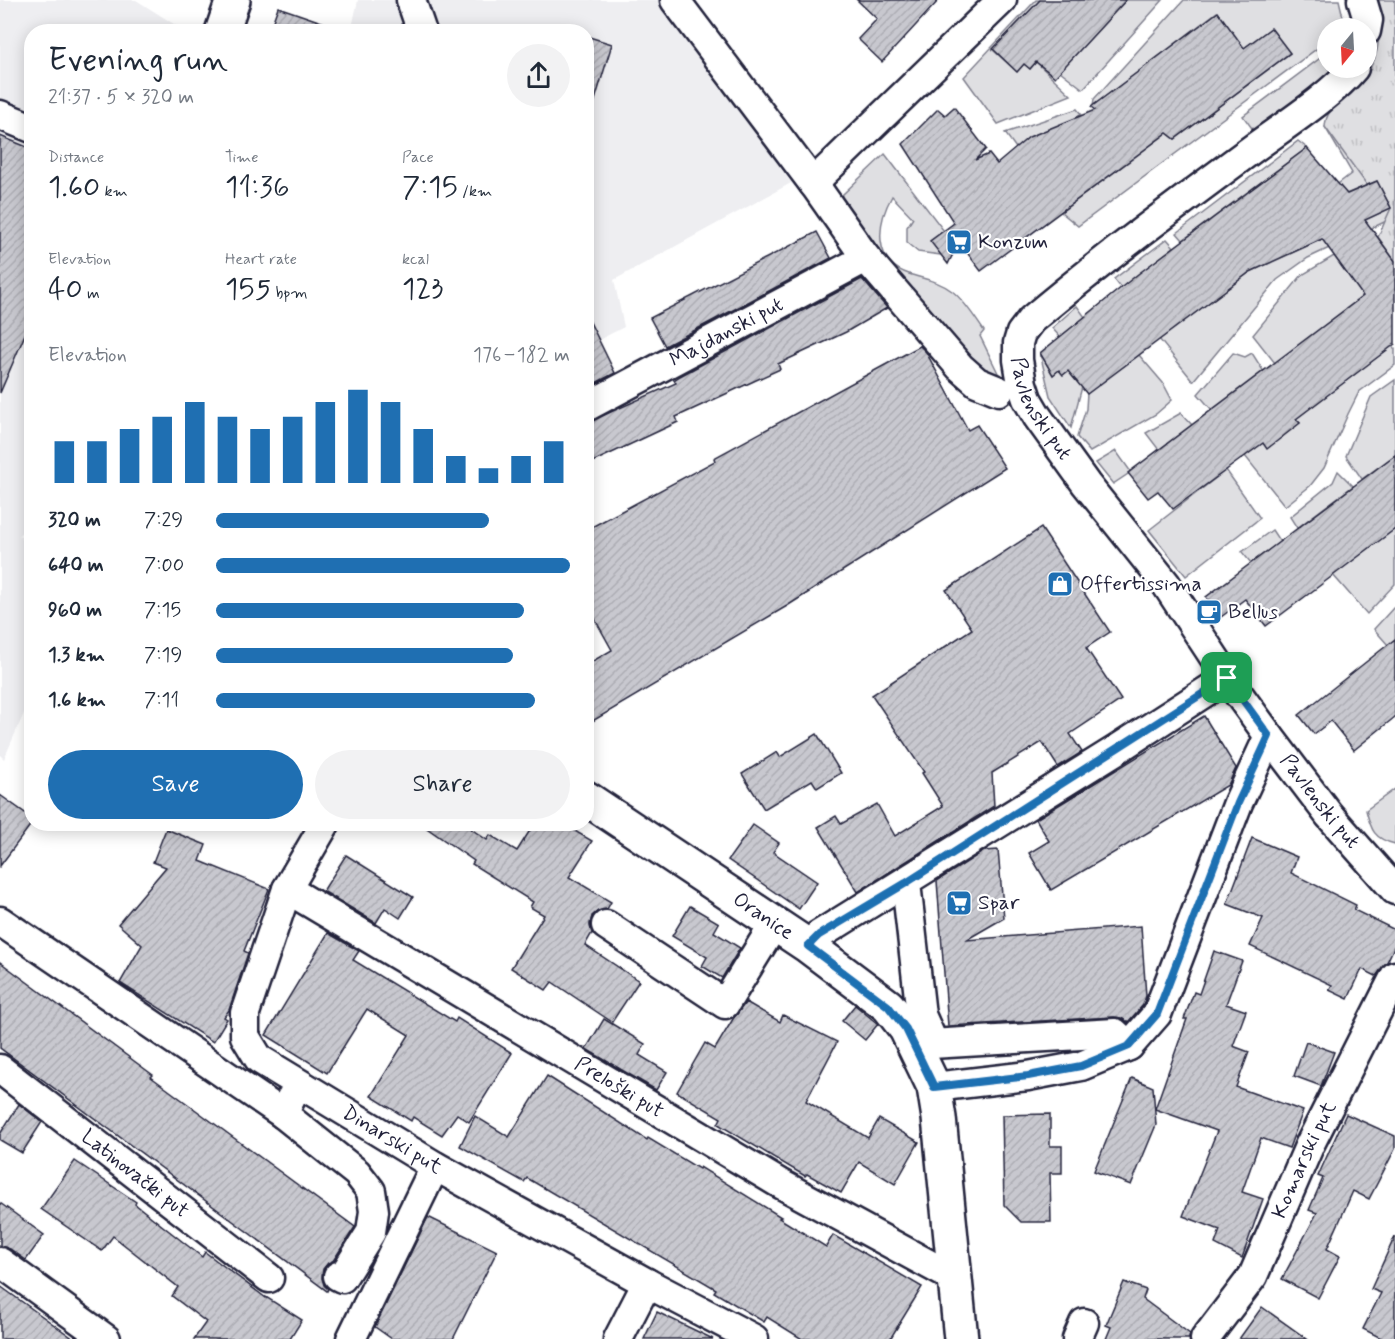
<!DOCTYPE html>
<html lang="en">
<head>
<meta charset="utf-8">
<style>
  body { margin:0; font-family:Mynerve,sans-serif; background:#f2f2f3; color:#1f2937; height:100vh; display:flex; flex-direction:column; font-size:22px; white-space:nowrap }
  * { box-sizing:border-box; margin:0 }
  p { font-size:20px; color:#747a83 }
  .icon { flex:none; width:33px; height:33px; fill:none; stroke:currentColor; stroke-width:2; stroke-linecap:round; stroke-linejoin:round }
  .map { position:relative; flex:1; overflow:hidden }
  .details { position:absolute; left:24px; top:24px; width:570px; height:807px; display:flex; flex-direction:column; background:#fff; border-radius:24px; box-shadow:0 3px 15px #0003 }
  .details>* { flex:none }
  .needle { width:39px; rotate:198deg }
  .controls { position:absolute; left:1317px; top:18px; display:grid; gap:12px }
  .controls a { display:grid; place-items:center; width:60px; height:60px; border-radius:50%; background:#fff; box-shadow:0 3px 15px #0003; font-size:30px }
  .pin { position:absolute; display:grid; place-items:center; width:51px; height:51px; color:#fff; margin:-26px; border-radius:12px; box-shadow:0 3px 9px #0006 }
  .round { display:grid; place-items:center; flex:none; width:63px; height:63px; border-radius:32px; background:#f2f2f3 }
  .head { display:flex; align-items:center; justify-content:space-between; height:102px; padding:0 24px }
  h1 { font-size:33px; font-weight:600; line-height:45px }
  .figures { display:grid; grid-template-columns:repeat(3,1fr); gap:9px; height:102px; padding:6px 24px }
  .figures div { display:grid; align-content:center }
  .figures b { font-size:30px; font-weight:600 }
  .figures small { font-size:16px; font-weight:400 }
  .figures p { font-size:16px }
  .chart { height:168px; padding:12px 24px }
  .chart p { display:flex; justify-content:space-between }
  .chart svg { width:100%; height:108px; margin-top:6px; stroke:#1f6fb2; stroke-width:6 }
  .action { display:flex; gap:12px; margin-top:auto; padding:12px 24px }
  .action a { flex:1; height:69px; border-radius:36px; background:#1f6fb2; color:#fff; font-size:24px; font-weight:600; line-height:69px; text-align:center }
  .action a+a { background:#f2f2f3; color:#1f2937 }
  ul { padding:0 24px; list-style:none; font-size:20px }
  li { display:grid; grid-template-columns:96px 72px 1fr; align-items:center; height:45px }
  li i { height:15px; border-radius:8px; background:#1f6fb2 }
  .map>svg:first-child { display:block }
  .built { fill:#eeeef1 }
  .grass { fill:#dfdfe2; stroke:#80808e; stroke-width:1.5 }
  .park { fill:url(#park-tufts); stroke:#80808e; stroke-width:1.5 }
  .building { fill:url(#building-hatch); stroke:#22223b; stroke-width:1.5 }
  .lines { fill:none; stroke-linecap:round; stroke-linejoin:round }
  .minor-casing { stroke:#22223b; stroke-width:33 }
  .major-casing { stroke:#22223b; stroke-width:38 }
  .minor { stroke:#fff; stroke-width:28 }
  .major { stroke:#fff; stroke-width:33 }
  .route-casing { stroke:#fff; stroke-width:12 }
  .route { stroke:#1f6fb2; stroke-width:8 }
  .labels { text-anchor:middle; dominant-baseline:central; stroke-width:4.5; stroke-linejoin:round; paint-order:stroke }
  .poi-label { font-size:21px; fill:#22223b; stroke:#fff; text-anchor:start }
  .street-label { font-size:21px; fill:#22223b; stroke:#fff }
</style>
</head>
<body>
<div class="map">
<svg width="1395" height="1339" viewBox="0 0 1395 1339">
  <defs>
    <pattern id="park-tufts" width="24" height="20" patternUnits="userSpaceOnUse" patternTransform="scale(1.5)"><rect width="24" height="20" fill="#dfdfe2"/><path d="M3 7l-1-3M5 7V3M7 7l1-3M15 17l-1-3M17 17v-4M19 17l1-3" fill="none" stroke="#bfbfc3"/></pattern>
    <pattern id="building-hatch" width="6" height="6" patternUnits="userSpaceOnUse" patternTransform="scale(1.5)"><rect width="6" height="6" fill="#c8c8cf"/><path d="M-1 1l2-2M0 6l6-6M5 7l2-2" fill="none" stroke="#acacb3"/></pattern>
  </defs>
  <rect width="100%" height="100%" fill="#fff"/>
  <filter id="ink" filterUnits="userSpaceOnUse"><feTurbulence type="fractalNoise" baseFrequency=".0167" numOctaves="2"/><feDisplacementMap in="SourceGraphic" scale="12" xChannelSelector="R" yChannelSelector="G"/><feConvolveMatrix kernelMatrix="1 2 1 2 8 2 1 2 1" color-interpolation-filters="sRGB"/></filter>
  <g filter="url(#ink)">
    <g class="built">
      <path d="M0,0H136L185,31L32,32V520L19,535L31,549L32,695L4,759L0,755Z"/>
      <path d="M358,0H661L791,183L614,280L624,327L587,346L586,32H351Z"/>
    </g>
    <g class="grass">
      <path d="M1036,0H1040L993,50L1017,72L1024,64L1030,69L1036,62L1071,95L998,124L964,77Z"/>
      <path d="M1126,0H1163L1083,89L1060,71Z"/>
      <path d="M1184,0H1339L1344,21L1341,28H1328L1327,41L1078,226L1061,212L1167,133L1175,139L1290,53L1271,28L1244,48L1217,12L1093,106L1094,99Z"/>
      <path d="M1327,53L1328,68H1337L1254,131L1243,116Z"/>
      <path d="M1362,100L1395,217L1308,258L1277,280L1193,381L1159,339L1250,272L1391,208L1377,181L1332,200L1326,193L1352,173L1325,127Z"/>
      <path d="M1077,109L1081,114L1076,118L1016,148L1005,133Z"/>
      <path d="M1298,141L1307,148L1183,240L1177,233Z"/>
      <path d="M885,154L944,231L931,241L941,255L918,252L907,243V227L913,218L892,196C877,223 872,262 909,274C924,279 939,281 952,291C965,301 975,318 984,331L980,336L1000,377L999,382L963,357L839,201L841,196Z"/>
      <path d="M1167,239L1174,247L1121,288L1114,279Z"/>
      <path d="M1334,256L1363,296L1275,363L1253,335L1302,275Z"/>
      <path d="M1077,306L1085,317L1060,337L1052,328Z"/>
      <path d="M1392,346L1395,349V365L1359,392L1348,414L1324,468L1310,486L1285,506L1245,456L1263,443L1267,448L1300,423L1296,419Z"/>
      <path d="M1040,353L1053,374L1059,370L1063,375L1068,371L1082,387L1071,428L1050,396Z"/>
      <path d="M1233,353L1245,357L1252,353L1264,372L1212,410L1198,394Z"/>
      <path d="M1139,355L1163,383L1172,400L1156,414L1090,452L1077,437L1086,409L1087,393Z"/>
      <path d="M1395,380V455L1362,479L1346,456L1371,397Z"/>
      <path d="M1181,413L1192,425L1159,450L1146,433Z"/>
      <path d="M1116,451L1131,472L1113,484L1096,463Z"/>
      <path d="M1226,470L1260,518L1186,576L1149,530Z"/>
      <path d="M1338,471L1353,486L1297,528L1290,517L1333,482Z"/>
      <path d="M1395,529V584L1367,614L1333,575Z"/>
      <path d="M1272,530L1280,542L1251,563L1242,552Z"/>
      <path d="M1395,606V640L1388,645L1374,629Z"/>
      <path d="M1395,789V844C1374,839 1371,830 1366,810Z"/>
    </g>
    <path class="park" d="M1376,0H1395V261L1378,237L1391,208L1377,181L1367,185L1325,127C1326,107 1341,104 1353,92C1381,62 1382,38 1376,0Z"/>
    <g class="building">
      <path d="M857,0H939L882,62L858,39L877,19Z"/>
      <path d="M1040,0H1126L1055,77L1036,62L1030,69L1024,64L1017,72L993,49Z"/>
      <path d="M278,7L339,28L338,32H269Z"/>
      <path d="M1218,12L1244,48L1271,28L1290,53L1175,139L1167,133L981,271L959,242L948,264L930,241L954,223L903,144L938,109L945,115L954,107L986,149L975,160L989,154L997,164L1029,137L1095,110L1091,107Z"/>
      <path d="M586,36L612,44L592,110H586Z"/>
      <path d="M0,136L32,149V318L0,393Z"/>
      <path d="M1307,148L1347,194L1377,181L1391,208L1365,220L1395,261V344L1296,419L1300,423L1267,449L1263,443L1173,509L1158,491L1148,498L1128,473L1363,296L1322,239L1250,272L1087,394L1068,371L1063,375L1059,370L1053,375L1040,353L1138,274Z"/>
      <path d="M817,232L831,258L665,346L650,318Z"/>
      <path d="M862,279L887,308L846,332L778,364L780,369L676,417L678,422L586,465V423L676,383L674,380L680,376Z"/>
      <path d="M586,314L615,373L586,388Z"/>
      <path d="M920,346L926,352L968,430L977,425L1005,468L787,606L586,725V665L612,650L586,603V530L715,461L714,458Z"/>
      <path d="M1395,455V529L1266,626L1245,599L1221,617L1206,597Z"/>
      <path d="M1041,528L1110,632L1086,648L1121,700L1070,734L1082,752L1058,767L1042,742L992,773L994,806L858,892L818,827L836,816L841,824L877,804L895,836L943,806L922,773L924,772L872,695L972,629L946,590Z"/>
      <path d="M1395,639V717L1354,750L1331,721L1314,734L1299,715Z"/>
      <path d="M1204,716L1236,768L1228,785L1051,890L1029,853L1049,841L1036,819Z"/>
      <path d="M817,734L841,773L817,788L812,780L764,809L742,774L777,752L780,757Z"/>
      <path d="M0,795L32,818V823L0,866Z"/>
      <path d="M421,824H464L487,840L490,835L517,851L534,824H563L592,841L569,877L611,902L607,909L598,911L592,916L590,925L592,933L585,945L639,981L612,1022L552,982L546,990L511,968L544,915L530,907L533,902L472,864L474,861Z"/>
      <path d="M753,825L779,843L773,852L817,882L799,909L728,860Z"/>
      <path d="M166,829L206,845L200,861L269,889L244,951L248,953L229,1010L224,1017L227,1019L213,1042L120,983L142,945L118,924L166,867L153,862Z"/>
      <path d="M1252,838L1297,857L1291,873L1356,905L1354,910L1395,930V945L1387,962L1376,976L1362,969L1348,999L1329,990L1332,985L1250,946L1263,918L1227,904Z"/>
      <path d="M998,850L1004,918L966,940L1141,926L1146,996L1143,1005L1128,1022L1121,1018L1114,1017L948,1026L937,881L984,851Z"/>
      <path d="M346,855L413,897L400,918L385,908L376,923L323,891Z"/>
      <path d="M690,906L719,923L714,932L740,948L722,978L702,966L707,957L672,936Z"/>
      <path d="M328,933L359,951L353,960L455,1022L457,1018L512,1053L469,1122L457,1114L442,1135L413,1117L411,1121L371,1096L409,1035L367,1009L327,1073L266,1035Z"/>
      <path d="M1214,951L1242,961L1226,1004L1246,1011L1233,1046L1249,1052L1236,1087L1303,1111L1289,1148L1261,1138L1242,1192L1263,1199L1242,1258L1215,1244L1220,1230L1183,1216L1217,1131L1155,1109L1187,1019H1184L1194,992L1199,994Z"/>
      <path d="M0,962L153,1075L151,1077L355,1227L333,1261L328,1263L323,1269L322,1278L324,1285L328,1289L327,1291L0,1048Z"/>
      <path d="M746,1002L780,1022L783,1015L837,1042L806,1101L868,1138L879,1119L919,1142L895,1184L859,1162L841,1193L807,1174L805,1176L718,1124L721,1118L677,1092L705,1043L715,1049L733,1019Z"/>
      <path d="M855,1005L878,1024L865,1040L842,1021Z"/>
      <path d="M604,1019L645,1044L639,1055L667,1072L656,1090L586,1049Z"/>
      <path d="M1306,1042L1334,1052L1321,1086L1294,1076Z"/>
      <path d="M547,1076L647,1140L648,1138L699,1169L700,1167L781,1217L779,1218L826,1247L833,1235L922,1287L890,1339H802L767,1317L764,1322L714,1292L716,1289L527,1178L524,1182L460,1146L475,1116L509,1137Z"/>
      <path d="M1132,1078L1153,1087L1156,1125L1131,1185L1094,1171Z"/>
      <path d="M19,1104L42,1122L22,1153L0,1140V1134Z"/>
      <path d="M1050,1114V1146H1062V1173H1050L1051,1222H1021L1004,1205L1002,1115Z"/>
      <path d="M1346,1114L1395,1136V1149L1369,1199L1353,1191L1327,1249L1340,1256L1318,1298L1282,1279L1317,1213L1309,1210L1323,1178L1318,1176Z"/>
      <path d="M75,1161L136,1202L135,1204L202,1257L205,1252L266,1298V1297L302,1320L290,1339H194L206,1322L172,1296L178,1287L113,1236L102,1251L41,1209Z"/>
      <path d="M0,1203L44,1235L26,1260L10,1249L0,1246Z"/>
      <path d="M428,1217L497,1251L453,1339H392L375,1327Z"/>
      <path d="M1395,1236V1339H1383L1363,1329L1381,1293L1371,1289Z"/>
      <path d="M1124,1282L1146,1290L1143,1299L1190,1334L1189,1339H1106L1111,1327L1106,1325Z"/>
      <path d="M0,1286L74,1339H0Z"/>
      <path d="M1262,1307L1307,1339H1239Z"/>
      <path d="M657,1312L713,1339H644Z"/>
    </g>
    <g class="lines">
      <g class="minor-casing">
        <g id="minor">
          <path d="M411,0L422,32"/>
          <path d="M675,0L816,187L866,258L960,367L977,382L999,391"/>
          <path d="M1362,0L1368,20L1366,31"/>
          <path id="s1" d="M1354,68C1330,97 1279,129 1247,153C1174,207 1101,261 1031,320L1021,333L1018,343V360L1022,384L1027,399L1037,416L1086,484L1166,584L1237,692L1269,736L1329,815L1395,890"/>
          <path d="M0,115L32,128"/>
          <path d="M813,183L1002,0"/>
          <path id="s2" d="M586,407L866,258"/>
          <path id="s3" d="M325,824L287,889L245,1013V1036L259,1059L435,1166L647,1283L754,1339"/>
          <path d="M906,883L921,1015L934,1044"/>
          <path id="s4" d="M287,889L779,1183L956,1279"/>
          <path d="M0,921L283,1114"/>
          <path d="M606,925L725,1004L775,923"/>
          <path d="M808,946L819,935L1116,750L1227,678"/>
          <path d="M916,1049L931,1044L1115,1033L1129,1046"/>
          <path id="s5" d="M0,1069L269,1278"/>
          <path d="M934,1087L1028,1076L1081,1066L1129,1046L1157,1014L1238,803L1269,736"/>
          <path d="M291,1098L283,1114L357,1173L371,1191L374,1211L371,1232L342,1278L338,1276"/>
          <path d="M0,1262L106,1339"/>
          <path d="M351,1339L435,1166"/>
          <path d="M618,1339L647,1283"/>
          <path d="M1077,1339L1084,1323"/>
          <path id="s6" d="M1205,1339L1253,1276L1310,1144L1395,976"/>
        </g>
      </g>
      <g class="major-casing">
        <g id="major">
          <path d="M222,32L233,0"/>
          <path id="s7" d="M586,798L808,946L888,1006L906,1029L934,1087L939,1118L961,1339"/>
        </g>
      </g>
      <use href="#minor" class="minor"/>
      <use href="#major" class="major"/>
    </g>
  </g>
  <g class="lines" filter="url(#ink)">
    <g class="route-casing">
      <path id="route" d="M1227,678L1269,736L1238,803L1157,1014L1129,1046L1081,1066L1028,1076L934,1087L906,1029L888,1006L808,946L819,935L906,883Z"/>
    </g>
    <use href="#route" class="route"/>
  </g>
  <defs>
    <g id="supermarket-square" transform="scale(1.35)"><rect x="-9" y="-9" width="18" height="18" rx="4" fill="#1f6fb2" stroke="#fff"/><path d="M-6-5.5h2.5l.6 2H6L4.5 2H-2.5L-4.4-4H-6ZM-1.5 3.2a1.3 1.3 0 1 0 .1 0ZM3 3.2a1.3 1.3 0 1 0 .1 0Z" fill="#fff"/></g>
    <g id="shop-square" transform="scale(1.35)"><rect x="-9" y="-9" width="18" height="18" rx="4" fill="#1f6fb2" stroke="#fff"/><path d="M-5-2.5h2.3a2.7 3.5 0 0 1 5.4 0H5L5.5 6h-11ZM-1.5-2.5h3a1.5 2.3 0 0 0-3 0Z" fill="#fff"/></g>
    <g id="cafe-square" transform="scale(1.35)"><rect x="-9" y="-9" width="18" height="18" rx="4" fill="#1f6fb2" stroke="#fff"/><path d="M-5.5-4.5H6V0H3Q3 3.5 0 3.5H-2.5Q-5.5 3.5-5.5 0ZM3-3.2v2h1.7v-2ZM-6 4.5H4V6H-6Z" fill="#fff"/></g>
  </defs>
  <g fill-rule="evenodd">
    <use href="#supermarket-square" x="959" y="242"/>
    <use href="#shop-square" x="1060" y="584"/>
    <use href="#cafe-square" x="1209" y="612"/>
    <use href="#supermarket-square" x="959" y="903"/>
  </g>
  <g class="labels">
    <g class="poi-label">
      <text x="978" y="242">Konzum</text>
      <text x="1080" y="584">Offertissima</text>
      <text x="1228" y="612">Bellus</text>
      <text x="978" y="903">Spar</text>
    </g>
    <g class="street-label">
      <text stroke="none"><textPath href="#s2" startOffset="159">Majdanski put</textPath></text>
      <text stroke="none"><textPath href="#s1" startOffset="508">Pavlenski put</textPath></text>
      <text stroke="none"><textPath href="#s1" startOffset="992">Pavlenski put</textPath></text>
      <text stroke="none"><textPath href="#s7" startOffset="213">Oranice</textPath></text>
      <text stroke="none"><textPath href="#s4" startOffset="387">Preloški put</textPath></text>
      <text stroke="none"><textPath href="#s3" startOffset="412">Dinarski put</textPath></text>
      <text stroke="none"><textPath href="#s6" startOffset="206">Komarski put</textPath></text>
      <text stroke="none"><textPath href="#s5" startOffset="171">Latinovački put</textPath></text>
    </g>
  </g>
</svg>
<div class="controls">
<a><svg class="needle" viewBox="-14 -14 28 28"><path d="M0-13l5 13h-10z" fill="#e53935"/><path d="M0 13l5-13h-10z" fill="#747a83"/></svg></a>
</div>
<div class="pin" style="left:1227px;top:678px;background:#1e9e55"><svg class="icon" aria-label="arrive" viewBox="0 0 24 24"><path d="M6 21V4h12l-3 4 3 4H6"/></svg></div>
<section class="details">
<div class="head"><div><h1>Evening run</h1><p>21:37 · 5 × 320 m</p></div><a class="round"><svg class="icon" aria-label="share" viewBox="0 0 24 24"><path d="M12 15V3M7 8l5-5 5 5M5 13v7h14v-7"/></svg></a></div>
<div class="figures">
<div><p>Distance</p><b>1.60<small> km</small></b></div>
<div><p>Time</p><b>11:36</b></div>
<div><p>Pace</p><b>7:15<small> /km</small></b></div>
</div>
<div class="figures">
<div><p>Elevation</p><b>40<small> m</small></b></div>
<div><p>Heart rate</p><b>155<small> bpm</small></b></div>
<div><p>kcal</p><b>123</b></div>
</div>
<div class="chart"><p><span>Elevation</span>176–182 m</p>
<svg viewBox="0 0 160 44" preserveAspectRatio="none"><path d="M5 44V27M15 44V27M25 44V22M35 44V17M45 44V11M55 44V17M65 44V22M75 44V17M85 44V11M95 44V6M105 44V11M115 44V22M125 44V33M135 44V38M145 44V33M155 44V27"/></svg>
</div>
<ul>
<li><b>320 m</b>7:29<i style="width:77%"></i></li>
<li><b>640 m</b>7:00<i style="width:100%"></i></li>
<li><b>960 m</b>7:15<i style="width:87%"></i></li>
<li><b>1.3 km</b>7:19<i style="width:84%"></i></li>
<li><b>1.6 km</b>7:11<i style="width:90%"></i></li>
</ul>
<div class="action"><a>Save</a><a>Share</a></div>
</section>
</div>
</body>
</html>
